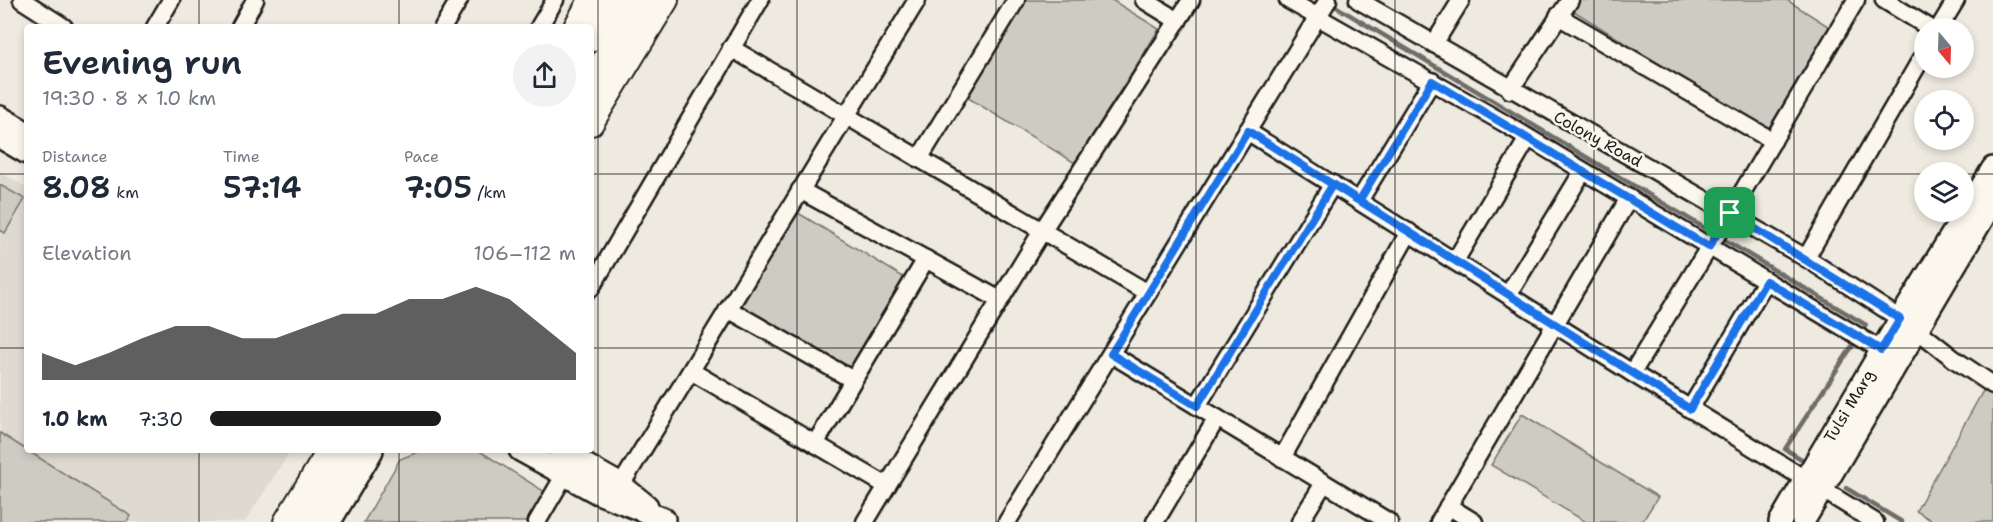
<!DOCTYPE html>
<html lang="en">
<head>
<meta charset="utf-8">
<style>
  body { margin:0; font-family:"Shantell Sans",sans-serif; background:#f2f2f3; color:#1f2937; height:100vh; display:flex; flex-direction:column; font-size:22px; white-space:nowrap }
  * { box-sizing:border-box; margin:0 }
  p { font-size:20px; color:#747a83 }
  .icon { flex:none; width:33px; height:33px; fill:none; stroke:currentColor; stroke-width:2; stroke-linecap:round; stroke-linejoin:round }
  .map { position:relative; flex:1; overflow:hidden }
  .sheet { position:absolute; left:24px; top:24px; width:570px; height:429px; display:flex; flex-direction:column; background:#fff; border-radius:6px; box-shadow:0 3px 9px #0003 }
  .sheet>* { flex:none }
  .needle { width:39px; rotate:161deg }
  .controls { position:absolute; left:1914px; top:18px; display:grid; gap:12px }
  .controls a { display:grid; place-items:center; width:60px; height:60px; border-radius:50%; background:#fff; box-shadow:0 3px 9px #0003; font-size:30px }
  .pin { position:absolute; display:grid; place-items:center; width:51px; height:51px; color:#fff; margin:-26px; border-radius:12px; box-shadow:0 3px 9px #0006 }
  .round { display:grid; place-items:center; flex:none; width:63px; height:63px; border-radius:32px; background:#f2f2f3 }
  .head { display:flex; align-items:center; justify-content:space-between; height:102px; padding:0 18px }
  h1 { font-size:33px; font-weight:600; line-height:45px }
  .figures { display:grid; grid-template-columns:repeat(3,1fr); gap:9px; height:102px; padding:6px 18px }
  .figures div { display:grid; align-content:center }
  .figures b { font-size:30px; font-weight:600 }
  .figures small { font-size:16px; font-weight:400 }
  .figures p { font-size:16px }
  .chart { height:168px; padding:12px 18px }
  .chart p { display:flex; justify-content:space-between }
  .chart svg { width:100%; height:108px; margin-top:6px; fill:#1c1c1c; opacity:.7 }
  ul { padding:0 18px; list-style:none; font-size:20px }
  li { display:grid; grid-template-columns:96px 72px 1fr; align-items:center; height:45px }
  li i { height:15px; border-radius:8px; background:#1c1c1c }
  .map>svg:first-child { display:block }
  .built { fill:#dedad1 }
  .green { fill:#ceccc2; stroke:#75746f; stroke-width:1.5 }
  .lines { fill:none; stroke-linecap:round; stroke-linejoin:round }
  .stream { stroke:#6f6d69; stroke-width:4.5 }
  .minor-casing { stroke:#1c1c1c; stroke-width:21 }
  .tertiary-casing { stroke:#1c1c1c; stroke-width:26 }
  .secondary-casing { stroke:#1c1c1c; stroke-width:28 }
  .primary-casing { stroke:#1c1c1c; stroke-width:32 }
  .minor { stroke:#fbf7ec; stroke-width:16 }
  .tertiary { stroke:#fbf7ec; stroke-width:21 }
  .secondary { stroke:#fbf7ec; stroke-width:24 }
  .primary { stroke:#fbf7ec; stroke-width:27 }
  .route-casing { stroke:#fff; stroke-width:12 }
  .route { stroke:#1a73e8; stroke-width:8 }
  .grid { fill:none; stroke:#1c1c1c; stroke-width:1.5; stroke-opacity:0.55 }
  .labels { text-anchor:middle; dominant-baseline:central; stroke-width:5; stroke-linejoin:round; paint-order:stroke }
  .street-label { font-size:16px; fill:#1c1c1c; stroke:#fbf7ec }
</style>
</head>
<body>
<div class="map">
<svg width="1993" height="522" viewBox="0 0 1993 522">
  <rect width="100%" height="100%" fill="#eeeadf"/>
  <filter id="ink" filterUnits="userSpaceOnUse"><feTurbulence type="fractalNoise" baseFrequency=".0167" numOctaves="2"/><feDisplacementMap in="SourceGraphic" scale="12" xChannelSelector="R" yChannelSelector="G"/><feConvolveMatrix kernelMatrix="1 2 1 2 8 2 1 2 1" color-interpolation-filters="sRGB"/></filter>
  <g filter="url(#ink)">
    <path class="built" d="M0,172L27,188V450H291L245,522H0Z"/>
    <g class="green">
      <path d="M1025,0H1112L1159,29L1075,163L965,96Z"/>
      <path d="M1574,0H1787L1831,28L1767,131L1569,8Z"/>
      <path d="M0,185L25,199L5,233L0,230Z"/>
      <path d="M795,211L908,280L848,377L735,309Z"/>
      <path d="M1993,373V522H1934L1916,511Z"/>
      <path d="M1522,414L1658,497L1642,522H1586L1491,465Z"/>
      <path d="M0,433L131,516L127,522H0Z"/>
      <path d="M423,450H478L545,492L527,522H364L400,459Z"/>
    </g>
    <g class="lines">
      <g class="stream">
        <path d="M1330,3L1866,325L1785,449L1808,463"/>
        <path d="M1846,488L1902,522"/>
      </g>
      <g class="minor-casing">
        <g id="minor">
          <path d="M22,0L64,27"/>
          <path d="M1144,0L1178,21"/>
          <path d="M1288,0L1504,123L1881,350"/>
          <path d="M1358,0L1806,258L1916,329L1954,359L1993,385"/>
          <path d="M1884,0L1930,28"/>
          <path d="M1558,16L1773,141"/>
          <path d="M155,27L171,0"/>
          <path d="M240,27L255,0"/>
          <path d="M443,27L459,0"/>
          <path d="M539,27L555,0"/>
          <path d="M1939,28L1956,0"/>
          <path d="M1434,44L1461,0"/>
          <path d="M731,48L1148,293"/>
          <path d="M1510,90L1570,0"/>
          <path d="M1247,131L1632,373L1875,522"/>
          <path d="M919,159L1016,0"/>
          <path d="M800,190L1000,300"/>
          <path d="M1359,201L1432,81"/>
          <path d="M1806,258L1924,54"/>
          <path d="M1455,261L1528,138"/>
          <path d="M591,288L760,0"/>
          <path d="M1508,295L1583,171"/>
          <path d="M728,309L853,380"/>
          <path d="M1111,354L1389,522"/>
          <path d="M691,371L887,486"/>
          <path d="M1632,373L1730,213L1856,0"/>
          <path d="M1197,406L1333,184"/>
          <path d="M1690,409L1766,281"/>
          <path d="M815,444L926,259"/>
          <path d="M1282,458L1409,232"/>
          <path d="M621,485L917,0"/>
          <path d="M1448,506L1474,522"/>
          <path d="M537,522L564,476"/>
          <path d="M865,522L1042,231L1191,0"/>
          <path d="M1007,522L1328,0"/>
          <path d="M1155,522L1217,418"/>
          <path d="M1300,522L1324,483"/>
          <path d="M1439,522L1629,198"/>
        </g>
      </g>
      <g class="tertiary-casing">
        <g id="tertiary">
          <path d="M0,117L27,133"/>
          <path d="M0,137L27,153"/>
          <path d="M520,450L598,493L664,519"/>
          <path d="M559,450L621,485L647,506"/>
          <path d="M1780,522L1900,319L1993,168"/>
          <path d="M1803,522L1993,201"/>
        </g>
      </g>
      <g class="secondary-casing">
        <g id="secondary">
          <path d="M576,27L591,0"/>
          <path d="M591,123L666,0"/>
          <path d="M286,522L330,450"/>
        </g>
      </g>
      <g class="primary-casing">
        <g id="primary">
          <path d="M591,38L614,0"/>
          <path d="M591,86L642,0"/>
          <path d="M305,522L347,450"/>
          <path d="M326,522L369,450"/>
        </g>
      </g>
      <use href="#minor" class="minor"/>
      <use href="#tertiary" class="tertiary"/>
      <use href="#secondary" class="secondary"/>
      <use href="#primary" class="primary"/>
    </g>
  </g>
  <g class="lines" filter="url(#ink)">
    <g class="route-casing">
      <path id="route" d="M1730,213L1709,247L1432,81L1359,201L1248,131L1111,354L1197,406L1333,184L1690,409L1766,281L1881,350L1900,319L1730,213"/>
    </g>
    <use href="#route" class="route"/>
  </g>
  <path class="grid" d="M199,0V27M399,0V27M598,0V522M797,0V522M996,0V522M1196,0V522M1395,0V522M1594,0V522M1794,0V522M0,174H27M591,174H1924M1964,174H1993M0,348H27M591,348H1993M199,450V522M399,450V522"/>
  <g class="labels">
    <g class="street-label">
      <text transform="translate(1598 139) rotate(29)">Colony Road</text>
      <text transform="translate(1849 406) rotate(-59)">Tulsi Marg</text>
    </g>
  </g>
</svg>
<div class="controls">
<a><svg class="needle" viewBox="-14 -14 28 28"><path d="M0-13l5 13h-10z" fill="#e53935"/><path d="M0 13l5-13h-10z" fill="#747a83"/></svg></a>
<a><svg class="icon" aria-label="locate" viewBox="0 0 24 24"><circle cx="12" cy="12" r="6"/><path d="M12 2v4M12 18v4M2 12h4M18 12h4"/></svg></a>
<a><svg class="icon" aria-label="layers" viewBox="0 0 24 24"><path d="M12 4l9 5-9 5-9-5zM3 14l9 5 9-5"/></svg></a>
</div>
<div class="pin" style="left:1730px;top:213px;background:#1e9e55"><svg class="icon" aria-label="arrive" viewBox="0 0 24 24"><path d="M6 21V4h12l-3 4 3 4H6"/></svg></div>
<section class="sheet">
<div class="head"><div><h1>Evening run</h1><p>19:30 · 8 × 1.0 km</p></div><a class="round"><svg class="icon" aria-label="share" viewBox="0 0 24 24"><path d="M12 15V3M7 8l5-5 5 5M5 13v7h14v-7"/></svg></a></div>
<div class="figures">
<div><p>Distance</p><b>8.08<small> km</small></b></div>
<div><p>Time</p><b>57:14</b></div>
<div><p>Pace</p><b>7:05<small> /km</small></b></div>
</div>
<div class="chart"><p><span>Elevation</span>106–112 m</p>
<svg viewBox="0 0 160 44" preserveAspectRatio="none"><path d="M0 44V33L10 38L20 33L30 27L40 22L50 22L60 27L70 27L80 22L90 17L100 17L110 11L120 11L130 6L140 11L150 22L160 33V44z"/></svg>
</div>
<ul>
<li><b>1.0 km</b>7:30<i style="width:63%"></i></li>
</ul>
</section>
</div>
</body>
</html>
